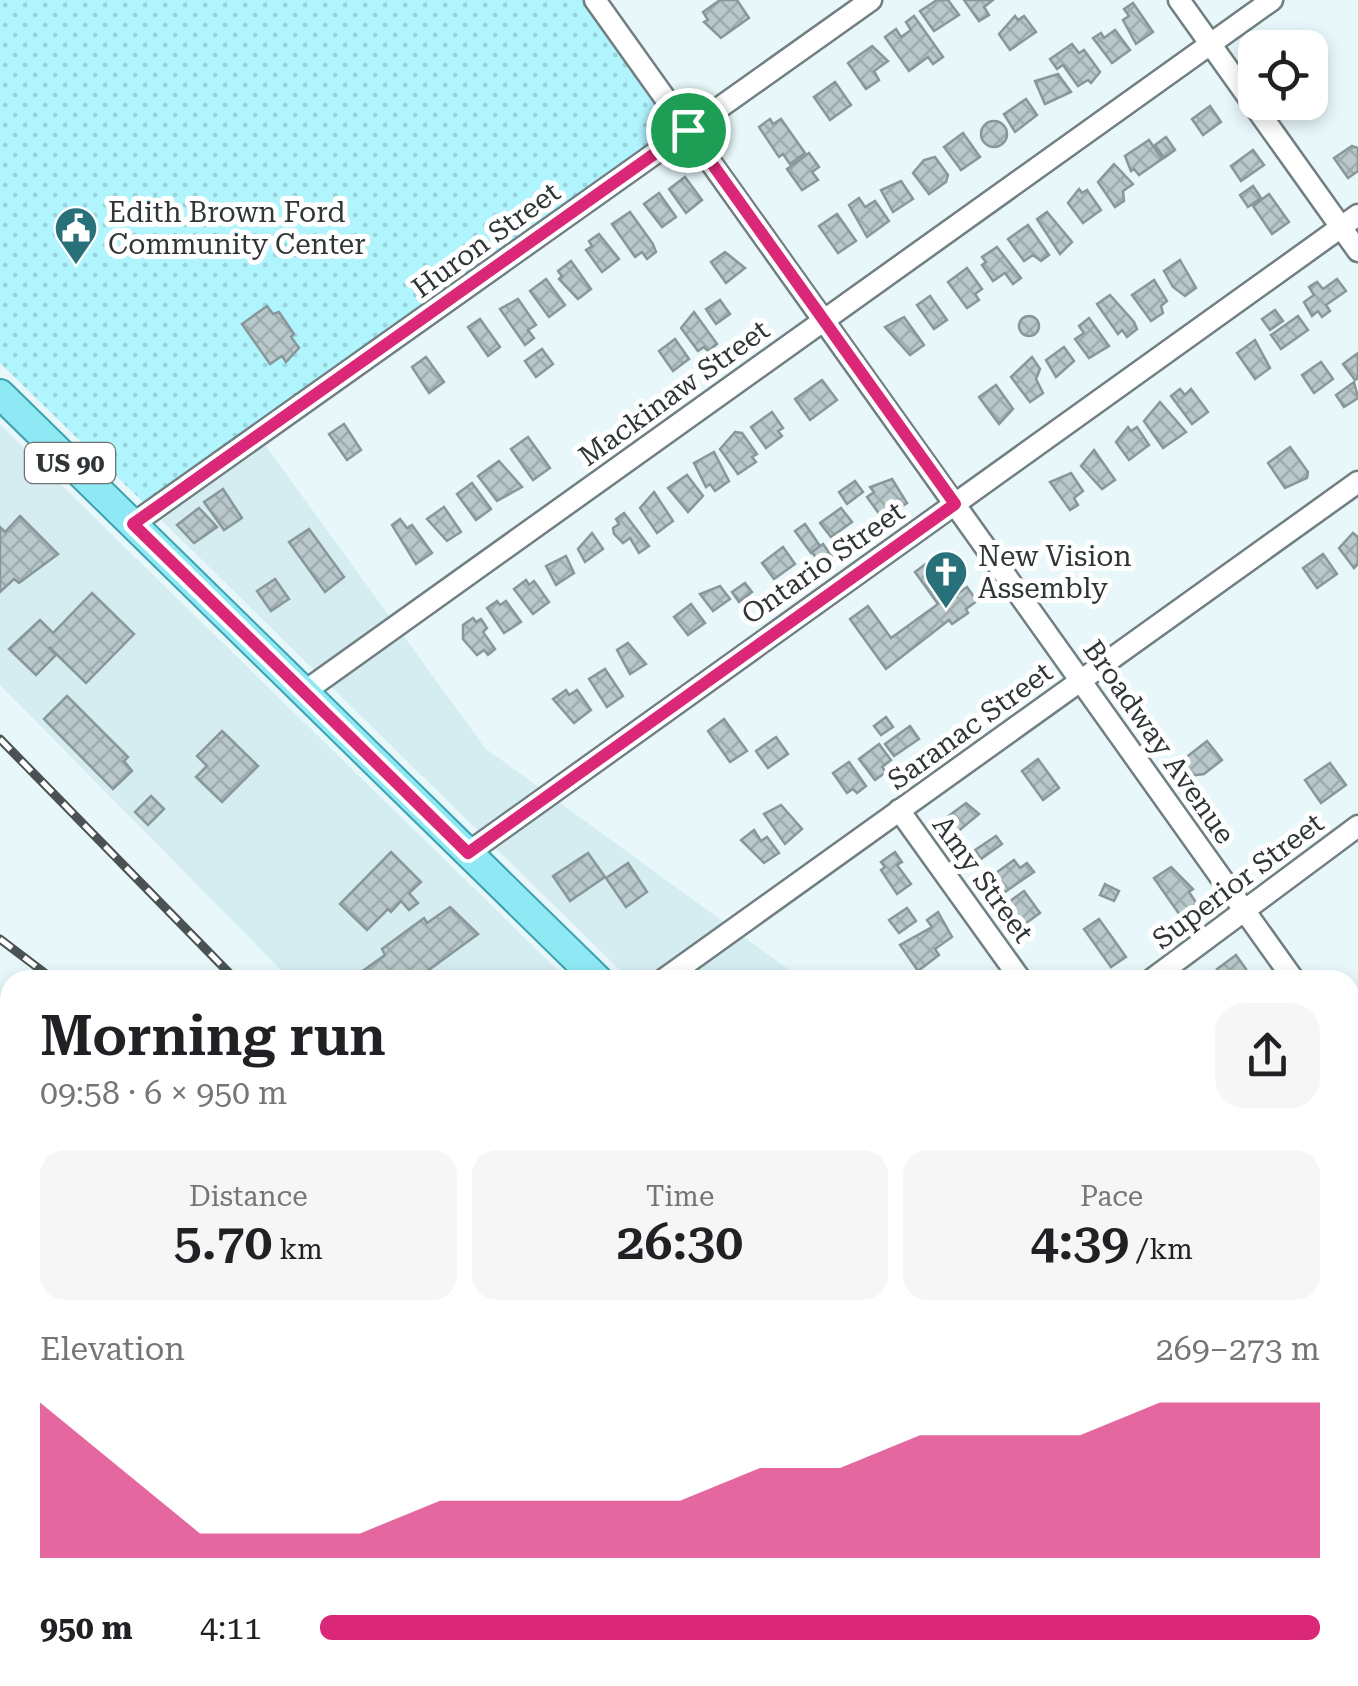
<!DOCTYPE html>
<html lang="en">
<head>
<meta charset="utf-8">
<style>
  body { margin:0; font-family:"Roboto Serif",serif; background:#f6f6f6; color:#202124; height:100vh; display:flex; flex-direction:column; font-size:38px; white-space:nowrap }
  * { box-sizing:border-box; margin:0 }
  p { font-size:32px; color:#757577 }
  .icon { flex:none; width:55px; height:55px; fill:none; stroke:currentColor; stroke-width:2; stroke-linecap:round; stroke-linejoin:round }
  .map { position:relative; flex:1; overflow:hidden }
  .details { position:absolute; left:0px; top:970px; width:1360px; height:718px; display:flex; flex-direction:column; background:#fff; border-radius:30px 30px 0 0; box-shadow:0 5px 15px #0003 }
  .details>* { flex:none }
  .fabs { position:absolute; left:1238px; top:30px; display:grid; gap:20px }
  .fabs a { display:grid; place-items:center; width:90px; height:90px; border-radius:20px; background:#fff; box-shadow:0 5px 15px #0003; font-size:50px }
  .pin { position:absolute; display:grid; place-items:center; width:85px; height:85px; color:#fff; margin:-42px; border:5px solid #fff; border-radius:50%; box-shadow:0 2px 10px #0007 }
  .round { display:grid; place-items:center; flex:none; width:105px; height:105px; border-radius:30px; background:#f6f6f6 }
  .headline { display:flex; align-items:center; justify-content:space-between; height:170px; padding:0 40px }
  h1 { font-size:55px; font-weight:600; line-height:75px }
  .stats { display:grid; grid-template-columns:repeat(3,1fr); gap:15px; height:170px; padding:10px 40px }
  .stats div { display:grid; align-content:center; border-radius:25px; background:#f6f6f6; text-align:center }
  .stats b { font-size:50px; font-weight:600 }
  .stats small { font-size:28px; font-weight:400 }
  .stats p { font-size:28px }
  .chart { height:280px; padding:20px 40px }
  .chart p { display:flex; justify-content:space-between }
  .chart svg { width:100%; height:180px; margin-top:10px; fill:#db2777; opacity:.7 }
  ul { padding:0 40px; list-style:none; font-size:32px }
  li { display:grid; grid-template-columns:160px 120px 1fr; align-items:center; height:75px }
  li i { height:25px; border-radius:12px; background:#db2777 }
  .map>svg:first-child { display:block }
  .built { fill:#d5edf1 }
  .park { fill:url(#park-dots) }
  .building { fill:url(#building-cross-hatch); stroke:#889799; stroke-width:2.5 }
  .lines { fill:none; stroke-linecap:round; stroke-linejoin:round }
  .minor-casing { stroke:#717f82; stroke-width:25 }
  .major-casing { stroke:#3ca1af; stroke-width:32 }
  .minor { stroke:#fff; stroke-width:20 }
  .major { stroke:#8ee9f5; stroke-width:28 }
  .rail-casing { stroke:#4a5253; stroke-width:9 }
  .rail { stroke:#fff; stroke-width:5; stroke-dasharray:15; stroke-linecap:butt }
  .route-casing { stroke:#fff; stroke-width:20 }
  .route { stroke:#db2777; stroke-width:12 }
  .labels { text-anchor:middle; dominant-baseline:central; stroke-width:10; stroke-linejoin:round; paint-order:stroke }
  .shield { fill:#fff; stroke:#6e7273; stroke-width:2.5 }
  .shield-label { font-size:25px; font-weight:bold; fill:#303637 }
  .poi-label { font-size:28px; fill:#303637; stroke:#fff; text-anchor:start }
  .street-label { font-size:28px; fill:#303637; stroke:#fff }
</style>
</head>
<body>
<div class="map">
<svg width="1358" height="1686" viewBox="0 0 1358 1686">
  <defs>
    <pattern id="park-dots" width="8" height="8" patternUnits="userSpaceOnUse" patternTransform="scale(2.5)"><rect width="8" height="8" fill="#b0f4fe"/><path d="M2 2h.1M6 6h.1" fill="none" stroke="#98d2da" stroke-width="1.8" stroke-linecap="round"/></pattern>
    <pattern id="building-cross-hatch" width="8" height="8" patternUnits="userSpaceOnUse" patternTransform="scale(2.5)"><rect width="8" height="8" fill="#b9c8ca"/><path d="M0 0l8 8M0 8l8-8" fill="none" stroke="#9facae"/></pattern>
  </defs>
  <rect width="100%" height="100%" fill="#e8f8fa"/>
  <g class="built">
    <path d="M0,424L101,524L568,980H291L0,685Z"/>
    <path d="M255,431L485,748L803,980H630L146,505Z"/>
    <path d="M1350,1432L1358,1438V1686L1349,1678Z"/>
    <path d="M978,1678H1284L1293,1686H986Z"/>
  </g>
  <path class="park" d="M0,0H585L678,128L146,505L0,363Z"/>
  <g class="building">
    <path d="M720,0H737L749,18L721,38L704,22L708,20L703,12Z"/>
    <path d="M937,0H948L959,15L934,31L920,11Z"/>
    <path d="M964,0H993L984,7L989,15L979,21Z"/>
    <path d="M1133,3L1153,32L1136,44L1123,20L1129,16L1124,9Z"/>
    <path d="M914,16L943,57L933,64L928,57L909,71L885,37L896,29L901,37L911,30L906,22Z"/>
    <path d="M1015,16L1018,20L1024,16L1036,32L1010,50L999,34Z"/>
    <path d="M1115,30L1130,50L1112,63L1093,38L1101,33L1104,38Z"/>
    <path d="M1072,44L1079,53L1084,50L1100,72L1091,83L1088,80L1078,86L1063,65L1057,69L1050,59Z"/>
    <path d="M872,46L888,61L874,71L879,80L866,89L848,63Z"/>
    <path d="M1058,74L1071,92L1045,104L1035,81Z"/>
    <path d="M835,82L851,105L830,120L814,97Z"/>
    <path d="M1026,99L1037,115L1015,132L1004,114Z"/>
    <path d="M1210,106L1221,122L1203,135L1192,119Z"/>
    <path d="M770,119L773,124L781,119L805,153L790,164L783,154L779,157L759,127Z"/>
    <circle cx="994" cy="134" r="13"/>
    <path d="M963,133L980,157L961,170L944,147Z"/>
    <path d="M1166,137L1175,150L1164,158L1155,145Z"/>
    <path d="M1149,140L1162,159L1139,175L1134,169L1131,171L1125,156Z"/>
    <path d="M1352,146L1358,148V171L1348,178L1334,158Z"/>
    <path d="M1253,150L1264,165L1241,181L1231,166Z"/>
    <path d="M809,153L819,167L812,172L818,180L802,190L787,169Z"/>
    <path d="M935,157L948,175L946,182L929,194L913,173L924,160Z"/>
    <path d="M1114,164L1133,184L1123,191L1124,201L1115,207L1098,182Z"/>
    <path d="M685,177L702,200L686,213L669,189Z"/>
    <path d="M901,181L913,199L893,212L881,190Z"/>
    <path d="M1253,186L1261,198L1248,207L1240,195Z"/>
    <path d="M1079,189L1082,193L1087,190L1101,210L1083,223L1068,203Z"/>
    <path d="M659,193L676,217L662,227L644,204Z"/>
    <path d="M1269,194L1289,222L1272,234L1253,206Z"/>
    <path d="M859,198L865,207L875,201L889,221L867,237L849,205Z"/>
    <path d="M630,212L653,244L656,252L647,259L642,252L635,257L612,224Z"/>
    <path d="M1047,212L1072,242L1060,254L1037,219Z"/>
    <path d="M837,214L856,241L838,253L819,226Z"/>
    <path d="M1028,225L1049,255L1041,261L1033,255L1024,261L1008,239Z"/>
    <path d="M599,234L619,259L602,272L586,250L592,246L589,241Z"/>
    <path d="M997,247L1021,278L1013,284L1005,273L993,281L982,265L986,262L982,257Z"/>
    <path d="M725,252L745,268L726,283L711,262Z"/>
    <path d="M1180,260L1196,288L1185,296L1173,287L1164,271Z"/>
    <path d="M571,261L591,289L578,299L559,279L562,276L558,271Z"/>
    <path d="M967,268L982,289L975,294L979,300L967,308L948,282Z"/>
    <path d="M546,279L565,305L549,317L530,291Z"/>
    <path d="M1337,279L1346,291L1326,305L1330,311L1322,317L1318,311L1312,316L1304,302L1314,295L1309,287L1317,282L1323,289Z"/>
    <path d="M1154,280L1167,301L1161,306L1163,313L1151,321L1132,295Z"/>
    <path d="M1110,295L1134,322L1137,329L1127,337L1122,330L1118,334L1097,304Z"/>
    <path d="M930,296L947,320L934,329L917,305Z"/>
    <path d="M518,299L536,325L528,330L534,338L525,345L500,309Z"/>
    <path d="M720,300L730,314L716,324L706,309Z"/>
    <path d="M267,306L273,314L279,312L294,334L291,337L299,348L286,362L282,356L270,364L242,324Z"/>
    <path d="M1275,310L1283,321L1270,330L1262,319Z"/>
    <path d="M694,312L717,344L708,351L704,347L698,351L681,328Z"/>
    <circle cx="1029" cy="326" r="10"/>
    <path d="M1298,316L1308,330L1281,349L1271,335Z"/>
    <path d="M904,317L924,345L910,355L885,327Z"/>
    <path d="M1089,318L1109,346L1089,358L1075,339L1084,333L1079,326Z"/>
    <path d="M480,319L500,347L488,356L468,327Z"/>
    <path d="M675,339L689,359L673,371L659,351Z"/>
    <path d="M1255,340L1270,368L1255,379L1237,353Z"/>
    <path d="M1064,347L1074,361L1056,377L1046,360Z"/>
    <path d="M542,349L553,364L536,377L525,361Z"/>
    <path d="M1358,353V378L1355,380L1343,364Z"/>
    <path d="M426,357L444,382L429,393L412,367Z"/>
    <path d="M1032,357L1040,369L1036,379L1043,393L1030,402L1011,377Z"/>
    <path d="M1321,362L1333,379L1314,393L1302,375Z"/>
    <path d="M822,380L837,400L810,420L795,399Z"/>
    <path d="M1354,382L1358,398L1344,407L1336,395Z"/>
    <path d="M996,385L1013,409L999,424L979,397Z"/>
    <path d="M1180,389L1185,395L1191,389L1208,412L1192,424L1171,396Z"/>
    <path d="M1160,402L1186,432L1163,448L1144,421Z"/>
    <path d="M772,412L783,428L778,431L782,436L766,448L751,427Z"/>
    <path d="M344,424L361,450L347,460L329,434Z"/>
    <path d="M1128,427L1131,431L1137,427L1149,445L1129,460L1116,442Z"/>
    <path d="M735,432L742,433L757,454L752,457L756,462L738,474L720,449Z"/>
    <path d="M528,437L550,468L533,480L511,449Z"/>
    <path d="M1290,447L1308,472L1307,478L1285,488L1268,463Z"/>
    <path d="M1094,450L1115,480L1102,489L1081,466Z"/>
    <path d="M714,452L729,481L715,491L710,484L706,487L694,463Z"/>
    <path d="M499,461L522,487L497,501L478,476Z"/>
    <path d="M1071,473L1083,491L1074,498L1078,505L1070,510L1050,482Z"/>
    <path d="M687,475L703,496L688,512L668,488Z"/>
    <path d="M892,479L907,503L899,508L896,504L880,515L867,497L874,492L870,487Z"/>
    <path d="M855,481L863,492L847,504L839,492Z"/>
    <path d="M472,483L491,509L476,520L457,494Z"/>
    <path d="M223,489L242,518L224,530L204,502Z"/>
    <path d="M654,492L673,521L657,533L640,508Z"/>
    <path d="M444,507L461,532L447,541L427,519Z"/>
    <path d="M199,508L217,527L194,543L177,525Z"/>
    <path d="M841,508L852,522L831,537L820,523Z"/>
    <path d="M624,513L649,546L639,553L630,538L623,543L614,534L613,528L619,524L616,519Z"/>
    <path d="M20,516L58,554L19,583L14,579L0,592V527L5,532Z"/>
    <path d="M400,519L407,528L412,525L432,553L416,564L392,525Z"/>
    <path d="M805,524L820,546L811,553L795,531Z"/>
    <path d="M309,529L344,577L325,592L289,542Z"/>
    <path d="M592,533L603,549L585,562L578,549Z"/>
    <path d="M1353,533L1358,537V564L1354,568L1339,548Z"/>
    <path d="M823,544L835,561L823,569L812,552Z"/>
    <path d="M783,547L795,564L774,579L762,563Z"/>
    <path d="M1323,554L1337,574L1317,588L1303,568Z"/>
    <path d="M566,556L574,573L556,585L546,566Z"/>
    <path d="M931,560L956,595L967,587L977,601L966,609L968,613L952,624L949,620L886,669L850,619L868,606L891,638L938,604L915,572Z"/>
    <path d="M275,579L289,599L271,611L257,591Z"/>
    <path d="M526,580L529,585L534,581L549,602L533,614L514,589Z"/>
    <path d="M745,583L752,592L739,602L732,592Z"/>
    <path d="M720,586L730,599L713,611L700,594Z"/>
    <path d="M92,593L134,634L86,683L49,647L56,655L36,675L9,649L40,620L53,633Z"/>
    <path d="M497,601L500,605L506,601L521,622L504,633L487,608Z"/>
    <path d="M691,604L705,623L688,635L674,617Z"/>
    <path d="M473,618L476,622L481,619L487,628L483,632L495,649L488,655L484,650L477,655L463,639V625Z"/>
    <path d="M628,643L646,664L630,674L617,650Z"/>
    <path d="M605,669L623,696L607,707L589,679Z"/>
    <path d="M566,690L569,695L577,690L591,710L574,723L553,699Z"/>
    <path d="M67,696L128,757L124,761L132,771L113,789L44,719Z"/>
    <path d="M886,717L893,727L881,735L874,726Z"/>
    <path d="M724,719L747,751L730,762L708,731Z"/>
    <path d="M910,726L919,739L894,756L885,744Z"/>
    <path d="M222,731L258,766L222,802L196,777L207,766L197,756Z"/>
    <path d="M776,737L788,754L768,768L756,751Z"/>
    <path d="M1207,741L1222,760L1204,774L1189,776L1179,763Z"/>
    <path d="M879,744L891,760L882,767L886,772L875,780L859,759Z"/>
    <path d="M1038,759L1059,788L1043,800L1022,771Z"/>
    <path d="M849,762L866,786L857,793L853,789L847,793L833,773Z"/>
    <path d="M1330,763L1346,785L1321,803L1305,780Z"/>
    <path d="M151,796L164,809L148,825L135,812Z"/>
    <path d="M966,803L979,814L950,838L939,823Z"/>
    <path d="M781,805L802,829L785,844L764,814Z"/>
    <path d="M754,830L761,841L767,837L779,853L764,863L741,840Z"/>
    <path d="M996,836L1002,844L981,859L975,850Z"/>
    <path d="M391,852L421,882L409,893L418,903L409,910L401,901L391,912L388,909L367,930L340,904Z"/>
    <path d="M895,852L902,862L897,865L911,884L897,894L881,870L885,867L881,862Z"/>
    <path d="M588,853L605,877L570,901L553,876Z"/>
    <path d="M1014,860L1020,868L1027,863L1034,872L999,896L994,890L990,892L985,884L989,878Z"/>
    <path d="M628,863L647,892L626,907L606,878Z"/>
    <path d="M1171,867L1193,889L1189,892L1199,907L1182,918L1154,878Z"/>
    <path d="M1105,884L1119,891L1114,901L1100,895Z"/>
    <path d="M1024,891L1040,913L1022,926L1008,913L1006,904Z"/>
    <path d="M450,907L478,934L415,980H350L385,955L382,949L424,918L427,923Z"/>
    <path d="M907,908L916,921L899,933L889,920Z"/>
    <path d="M938,912L952,937L935,949L939,955L918,971L900,945L932,927L927,920Z"/>
    <path d="M1099,919L1126,957L1111,967L1084,929Z"/>
    <path d="M1236,955L1246,969L1250,980H1224L1217,969Z"/>
    <path d="M1358,1149V1194H1350V1155Z"/>
    <path d="M1057,1678H1125L1134,1686H1066Z"/>
    <path d="M1175,1678H1211L1220,1686H1166Z"/>
  </g>
  <g class="lines">
    <g class="minor-casing">
      <g id="minor">
        <path d="M595,0L1294,980"/>
        <path d="M1179,0L1358,251"/>
        <path d="M133,524L871,0"/>
        <path d="M304,692L1272,0"/>
        <path d="M899,810L1021,980"/>
        <path d="M468,853L1358,215"/>
        <path d="M663,980L1358,482"/>
        <path d="M1151,980L1358,826"/>
        <path d="M1350,1058L1358,1070"/>
      </g>
    </g>
    <g class="major-casing">
      <g id="major">
        <path d="M0,394L598,980"/>
        <path d="M1315,1678L1324,1686"/>
      </g>
    </g>
    <use href="#minor" class="minor"/>
    <use href="#major" class="major"/>
    <g class="rail-casing">
      <g id="rail">
        <path d="M0,739L236,980"/>
        <path d="M0,939L54,980"/>
        <path d="M917,1678L925,1686"/>
      </g>
    </g>
    <use href="#rail" class="rail"/>
  </g>
  <g class="lines">
    <g class="route-casing">
      <path id="route" d="M688,130L955,504L468,853L133,524Z"/>
    </g>
    <use href="#route" class="route"/>
  </g>
  <defs>
    <g id="civic-pin" transform="scale(2.25)"><path d="M0 17L-7.5 6A9.5 9.5 0 1 1 7.5 6Z" fill="#28707a" stroke="#fff"/><path d="M-.6-6.5H3V-4.5H.6V-3L4-1V1h2V6H-6V1h2V-1L-.6-3ZM-1.2 2.5V6h2.4V2.5Z" fill="#fff"/></g>
    <g id="church-pin" transform="scale(2.25)"><path d="M0 17L-7.5 6A9.5 9.5 0 1 1 7.5 6Z" fill="#28707a" stroke="#fff"/><path d="M-1.2-6h2.4v3.5h3.3v2.4h-3.3V6h-2.4V-.1h-3.3v-2.4h3.3Z" fill="#fff"/></g>
  </defs>
  <g fill-rule="evenodd">
    <use href="#civic-pin" x="76" y="228"/>
    <use href="#church-pin" x="946" y="572"/>
  </g>
  <g class="labels">
    <rect class="shield" x="25" y="443" width="90" height="40" rx="8"/>
    <g class="shield-label">
      <text x="70" y="463">US 90</text>
    </g>
    <g class="poi-label">
      <text x="108" y="212">Edith Brown Ford<tspan x="108" dy="32">Community Center</tspan></text>
      <text x="978" y="556">New Vision<tspan x="978" dy="32">Assembly</tspan></text>
    </g>
    <g class="street-label">
      <text transform="translate(486 240) rotate(-36)">Huron Street</text>
      <text transform="translate(674 393) rotate(-36)">Mackinaw Street</text>
      <text transform="translate(823 563) rotate(-35)">Ontario Street</text>
      <text transform="translate(970 726) rotate(-36)">Saranac Street</text>
      <text transform="translate(1159 742) rotate(55)">Broadway Avenue</text>
      <text transform="translate(983 879) rotate(54)">Amy Street</text>
      <text transform="translate(1238 881) rotate(-37)">Superior Street</text>
    </g>
  </g>
</svg>
<div class="fabs">
<a><svg class="icon" aria-label="locate" viewBox="0 0 24 24"><circle cx="12" cy="12" r="6"/><path d="M12 2v4M12 18v4M2 12h4M18 12h4"/></svg></a>
</div>
<div class="pin" style="left:688px;top:130px;background:#1e9e55"><svg class="icon" aria-label="arrive" viewBox="0 0 24 24"><path d="M6 21V4h12l-3 4 3 4H6"/></svg></div>
<section class="details">
<div class="headline"><div><h1>Morning run</h1><p>09:58 · 6 × 950 m</p></div><a class="round"><svg class="icon" aria-label="share" viewBox="0 0 24 24"><path d="M12 15V3M7 8l5-5 5 5M5 13v7h14v-7"/></svg></a></div>
<div class="stats">
<div><p>Distance</p><b>5.70<small> km</small></b></div>
<div><p>Time</p><b>26:30</b></div>
<div><p>Pace</p><b>4:39<small> /km</small></b></div>
</div>
<div class="chart"><p><span>Elevation</span>269–273 m</p>
<svg viewBox="0 0 160 44" preserveAspectRatio="none"><path d="M0 44V6L10 22L20 38L30 38L40 38L50 30L60 30L70 30L80 30L90 22L100 22L110 14L120 14L130 14L140 6L150 6L160 6V44z"/></svg>
</div>
<ul>
<li><b>950 m</b>4:11<i style="width:100%"></i></li>
</ul>
</section>
</div>
</body>
</html>
